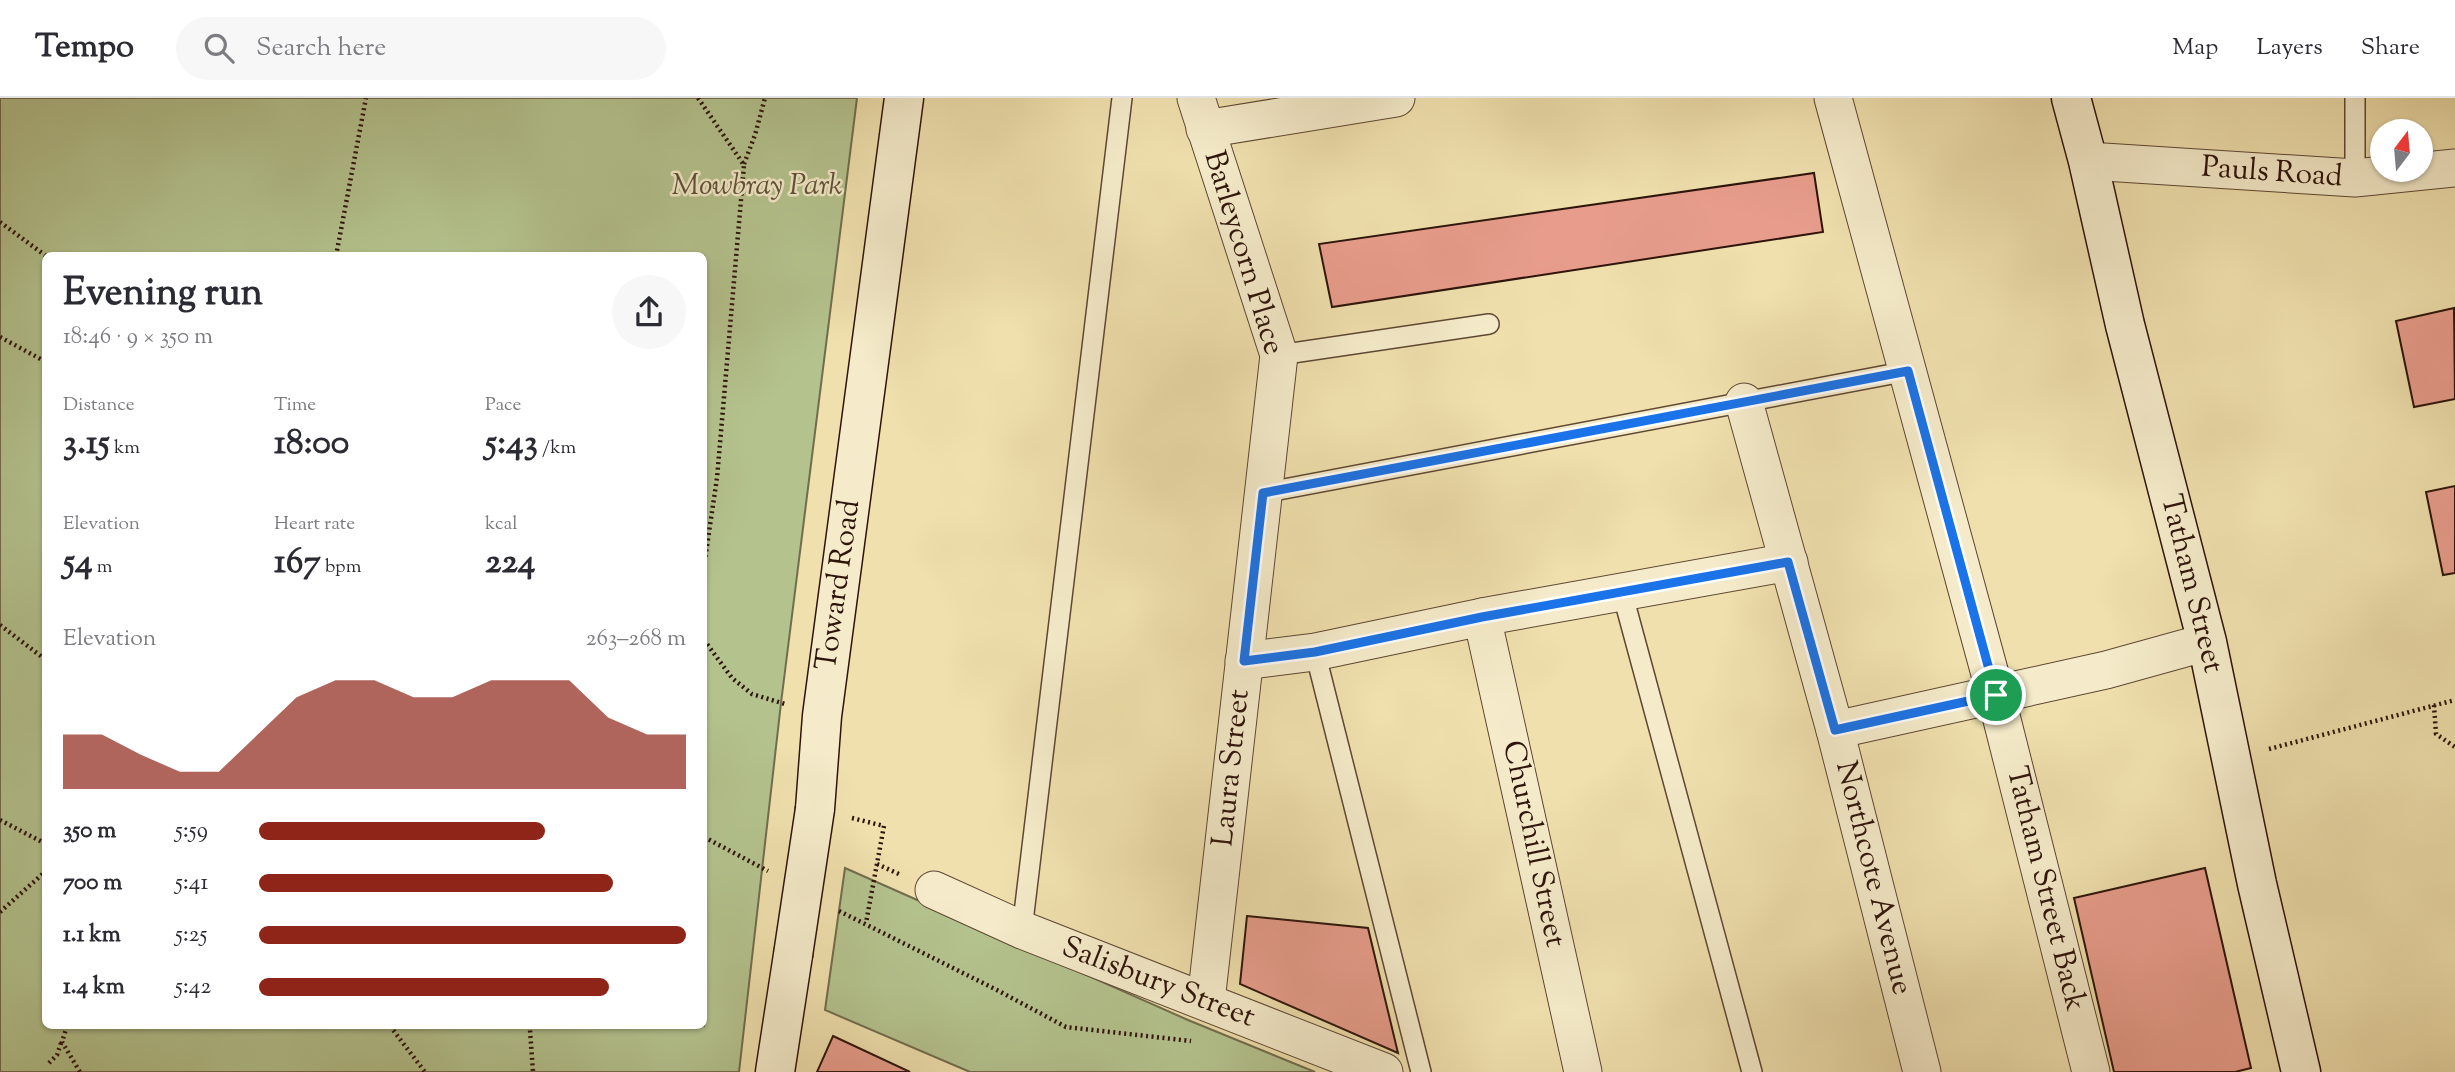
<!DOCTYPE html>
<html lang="en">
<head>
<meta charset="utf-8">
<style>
  body { margin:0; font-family:"Sorts Mill Goudy",serif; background:#f7f7f7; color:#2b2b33; height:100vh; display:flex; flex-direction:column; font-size:26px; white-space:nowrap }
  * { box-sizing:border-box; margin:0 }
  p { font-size:23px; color:#7c7c81 }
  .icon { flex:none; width:38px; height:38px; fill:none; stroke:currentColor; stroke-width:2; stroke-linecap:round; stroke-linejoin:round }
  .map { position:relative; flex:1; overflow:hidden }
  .drawer { position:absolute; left:42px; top:154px; width:665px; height:777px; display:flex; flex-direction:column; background:#fff; border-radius:10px; box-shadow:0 2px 5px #0004 }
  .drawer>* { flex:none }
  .needle { width:46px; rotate:16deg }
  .controls { position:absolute; left:2370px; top:21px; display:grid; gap:14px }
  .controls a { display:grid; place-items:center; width:63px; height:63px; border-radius:50%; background:#fff; box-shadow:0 2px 5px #0004; font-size:35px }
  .pin { position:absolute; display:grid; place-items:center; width:60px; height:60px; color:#fff; margin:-30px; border:4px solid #fff; border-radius:50%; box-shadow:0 2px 7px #0007 }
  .round { display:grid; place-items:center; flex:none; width:74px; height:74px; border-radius:37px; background:#f7f7f7 }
  .headline { display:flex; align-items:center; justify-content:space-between; height:119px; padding:0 21px }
  h1 { font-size:38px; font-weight:700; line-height:52px }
  .figures { display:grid; grid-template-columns:repeat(3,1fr); gap:10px; height:119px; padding:7px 21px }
  .figures div { display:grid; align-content:center }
  .figures b { font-size:35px; font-weight:700 }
  .figures small { font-size:19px; font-weight:400 }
  .figures p { font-size:19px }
  .chart { height:196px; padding:14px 21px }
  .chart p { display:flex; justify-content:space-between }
  .chart svg { width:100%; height:126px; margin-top:7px; fill:#8f2418; opacity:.7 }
  ul { padding:0 21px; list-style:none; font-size:23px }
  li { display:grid; grid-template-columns:112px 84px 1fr; align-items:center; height:52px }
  li i { height:18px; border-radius:9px; background:#8f2418 }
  header { display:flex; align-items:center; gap:42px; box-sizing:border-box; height:98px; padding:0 35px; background:#fff; border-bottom:2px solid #e1e1e2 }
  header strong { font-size:33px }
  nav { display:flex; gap:38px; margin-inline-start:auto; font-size:24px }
  .search { width:490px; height:63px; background:#f7f7f7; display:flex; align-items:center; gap:18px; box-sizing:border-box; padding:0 24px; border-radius:38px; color:#7c7c81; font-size:26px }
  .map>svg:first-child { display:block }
  .green { fill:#b4c38e; stroke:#716c4c; stroke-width:2; fill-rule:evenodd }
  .building { fill:#e89d8c; stroke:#2e140a; stroke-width:2 }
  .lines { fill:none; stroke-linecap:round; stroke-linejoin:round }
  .lane-casing { stroke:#5e4733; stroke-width:22 }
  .street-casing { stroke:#5e4733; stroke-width:39 }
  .secondary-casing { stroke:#2e140a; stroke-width:41 }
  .path { stroke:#2e140a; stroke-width:4.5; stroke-dasharray:2 3.5; stroke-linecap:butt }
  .lane { stroke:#f5ebca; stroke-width:19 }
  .street { stroke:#f5ebca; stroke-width:37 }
  .secondary { stroke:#f5ebca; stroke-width:38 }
  .secondary-bridge-casing { stroke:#2e140a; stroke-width:41; stroke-linecap:butt }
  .secondary-bridge { stroke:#f5ebca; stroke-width:38 }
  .route-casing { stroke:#fff; stroke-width:14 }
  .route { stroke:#1a73e8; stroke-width:9 }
  .labels { text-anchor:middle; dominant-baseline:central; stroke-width:5; stroke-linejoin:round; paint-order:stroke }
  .street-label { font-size:30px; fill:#2e140a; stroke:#f5ebca }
  .park-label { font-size:30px; font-style:italic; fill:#5d5138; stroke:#f5ebca }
</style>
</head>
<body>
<header>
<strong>Tempo</strong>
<div class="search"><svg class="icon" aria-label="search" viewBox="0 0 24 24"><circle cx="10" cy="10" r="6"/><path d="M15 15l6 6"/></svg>Search here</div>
<nav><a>Map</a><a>Layers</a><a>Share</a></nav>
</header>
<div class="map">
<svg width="2455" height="974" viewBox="0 0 2455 974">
  <rect width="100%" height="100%" fill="#efe0ad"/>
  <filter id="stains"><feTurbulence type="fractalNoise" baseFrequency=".00286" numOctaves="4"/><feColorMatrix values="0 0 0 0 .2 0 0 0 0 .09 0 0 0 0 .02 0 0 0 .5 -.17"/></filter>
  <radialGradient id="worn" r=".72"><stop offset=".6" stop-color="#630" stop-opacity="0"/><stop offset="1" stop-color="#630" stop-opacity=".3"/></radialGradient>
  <g class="green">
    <path d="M0,0H857L781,605L739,974H0ZM46,158H704V928H46Z"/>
    <path d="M845,770L1188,922L1315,974H970L825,912Z"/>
  </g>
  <g class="building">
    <path d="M1814,75L1823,134L1332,209L1319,146Z"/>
    <path d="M2454,210L2455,301L2414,309L2396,223Z"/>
    <path d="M2455,388V475L2443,477L2426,394Z"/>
    <path d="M2205,770L2251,970L2235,974H2114L2074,800Z"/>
    <path d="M1247,818L1368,830L1398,955L1240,886Z"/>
    <path d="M833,938L910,974H817Z"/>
  </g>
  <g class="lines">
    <g class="lane-casing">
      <g id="lane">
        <path d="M2355,0V80"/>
        <path d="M1279,257L1489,226"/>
        <path d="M1263,395L1908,273"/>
        <path d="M1622,494L1752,974"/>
        <path d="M1315,554L1421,974"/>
        <path d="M1022,832L1122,0"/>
      </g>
    </g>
    <g class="street-casing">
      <g id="street">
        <path d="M1196,0L1279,257L1206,903"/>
        <path d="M1833,0L1996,598L2091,974"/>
        <path d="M1205,31L1396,0"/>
        <path d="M2088,63L2355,80L2455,70"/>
        <path d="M1744,304L1835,632L1922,974"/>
        <path d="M1482,519L1583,974"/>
        <path d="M1244,563L1315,554L1482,519L1789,464"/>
        <path d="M1835,632L2106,572L2207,544"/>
        <path d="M934,792L1022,832L1384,974"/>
      </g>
    </g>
    <g class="secondary-casing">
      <g id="secondary">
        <path d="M2071,0L2088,63L2125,227L2207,544L2257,786L2301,974"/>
        <path d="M815,711L822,618L904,0"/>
        <path d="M775,974L793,857"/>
      </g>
    </g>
    <g class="path">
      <path d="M698,0L744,67L717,380L704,468"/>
      <path d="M744,66L755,37L765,0"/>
      <path d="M0,124L46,158"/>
      <path d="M336,158L366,0"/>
      <path d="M0,239L46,264"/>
      <path d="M0,527L46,562"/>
      <path d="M704,542L732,580L752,596L785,606"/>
      <path d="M2434,607L2436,636L2455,649"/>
      <path d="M2269,651L2455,602"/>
      <path d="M852,720L884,728L866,825"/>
      <path d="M0,722L46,746"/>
      <path d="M704,739L768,773"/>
      <path d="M877,766L901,777"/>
      <path d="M839,813L995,891L1066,929L1191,943"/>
      <path d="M0,814L46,773"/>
      <path d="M67,928L62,944L80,974"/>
      <path d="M390,928L425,974"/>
      <path d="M527,928L530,932L533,974"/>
      <path d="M49,965L57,957L61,945"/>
    </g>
    <use href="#lane" class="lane"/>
    <use href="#street" class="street"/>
    <use href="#secondary" class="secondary"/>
    <g class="secondary-bridge-casing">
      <path id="secondary-bridge" d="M793,857L815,711"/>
    </g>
    <use href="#secondary-bridge" class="secondary-bridge"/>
  </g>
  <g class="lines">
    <g class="route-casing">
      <path id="route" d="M1908,273L1996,597L1835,632L1788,464L1482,519L1315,554L1244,563L1263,395Z"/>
    </g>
    <use href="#route" class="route"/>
  </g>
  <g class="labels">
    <g class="street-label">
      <text transform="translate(2272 75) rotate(4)">Pauls Road</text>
      <text transform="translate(1243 155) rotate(73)">Barleycorn Place</text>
      <text transform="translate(2191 486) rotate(76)">Tatham Street</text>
      <text transform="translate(839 487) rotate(-82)">Toward Road</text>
      <text transform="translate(1232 670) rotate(-84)">Laura Street</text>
      <text transform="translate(1533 746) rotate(78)">Churchill Street</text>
      <text transform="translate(1873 780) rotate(76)">Northcote Avenue</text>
      <text transform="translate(2045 791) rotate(76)">Tatham Street Back</text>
      <text transform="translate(1158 885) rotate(21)">Salisbury Street</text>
    </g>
    <g class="park-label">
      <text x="757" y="88">Mowbray Park</text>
    </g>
  </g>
  <rect width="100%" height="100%" filter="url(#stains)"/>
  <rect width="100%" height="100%" fill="url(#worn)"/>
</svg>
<div class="controls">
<a><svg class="needle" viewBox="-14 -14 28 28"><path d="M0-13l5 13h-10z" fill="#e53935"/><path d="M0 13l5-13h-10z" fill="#7c7c81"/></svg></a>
</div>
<div class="pin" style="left:1996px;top:597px;background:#1e9e55"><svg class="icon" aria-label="arrive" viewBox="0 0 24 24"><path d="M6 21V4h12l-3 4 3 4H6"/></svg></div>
<section class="drawer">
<div class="headline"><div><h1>Evening run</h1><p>18:46 · 9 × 350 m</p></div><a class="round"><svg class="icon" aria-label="share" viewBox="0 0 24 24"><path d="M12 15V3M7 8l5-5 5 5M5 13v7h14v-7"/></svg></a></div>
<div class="figures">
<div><p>Distance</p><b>3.15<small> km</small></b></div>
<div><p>Time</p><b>18:00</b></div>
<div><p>Pace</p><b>5:43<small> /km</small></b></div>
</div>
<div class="figures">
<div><p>Elevation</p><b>54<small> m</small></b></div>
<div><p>Heart rate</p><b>167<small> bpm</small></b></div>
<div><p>kcal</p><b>224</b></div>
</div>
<div class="chart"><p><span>Elevation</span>263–268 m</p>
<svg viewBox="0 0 160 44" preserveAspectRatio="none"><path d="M0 44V25L10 25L20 32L30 38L40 38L50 25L60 12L70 6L80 6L90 12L100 12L110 6L120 6L130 6L140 19L150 25L160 25V44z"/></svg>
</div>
<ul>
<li><b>350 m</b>5:59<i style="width:67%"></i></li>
<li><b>700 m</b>5:41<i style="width:83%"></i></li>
<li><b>1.1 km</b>5:25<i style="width:100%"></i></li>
<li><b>1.4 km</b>5:42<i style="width:82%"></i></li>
</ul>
</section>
</div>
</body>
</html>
